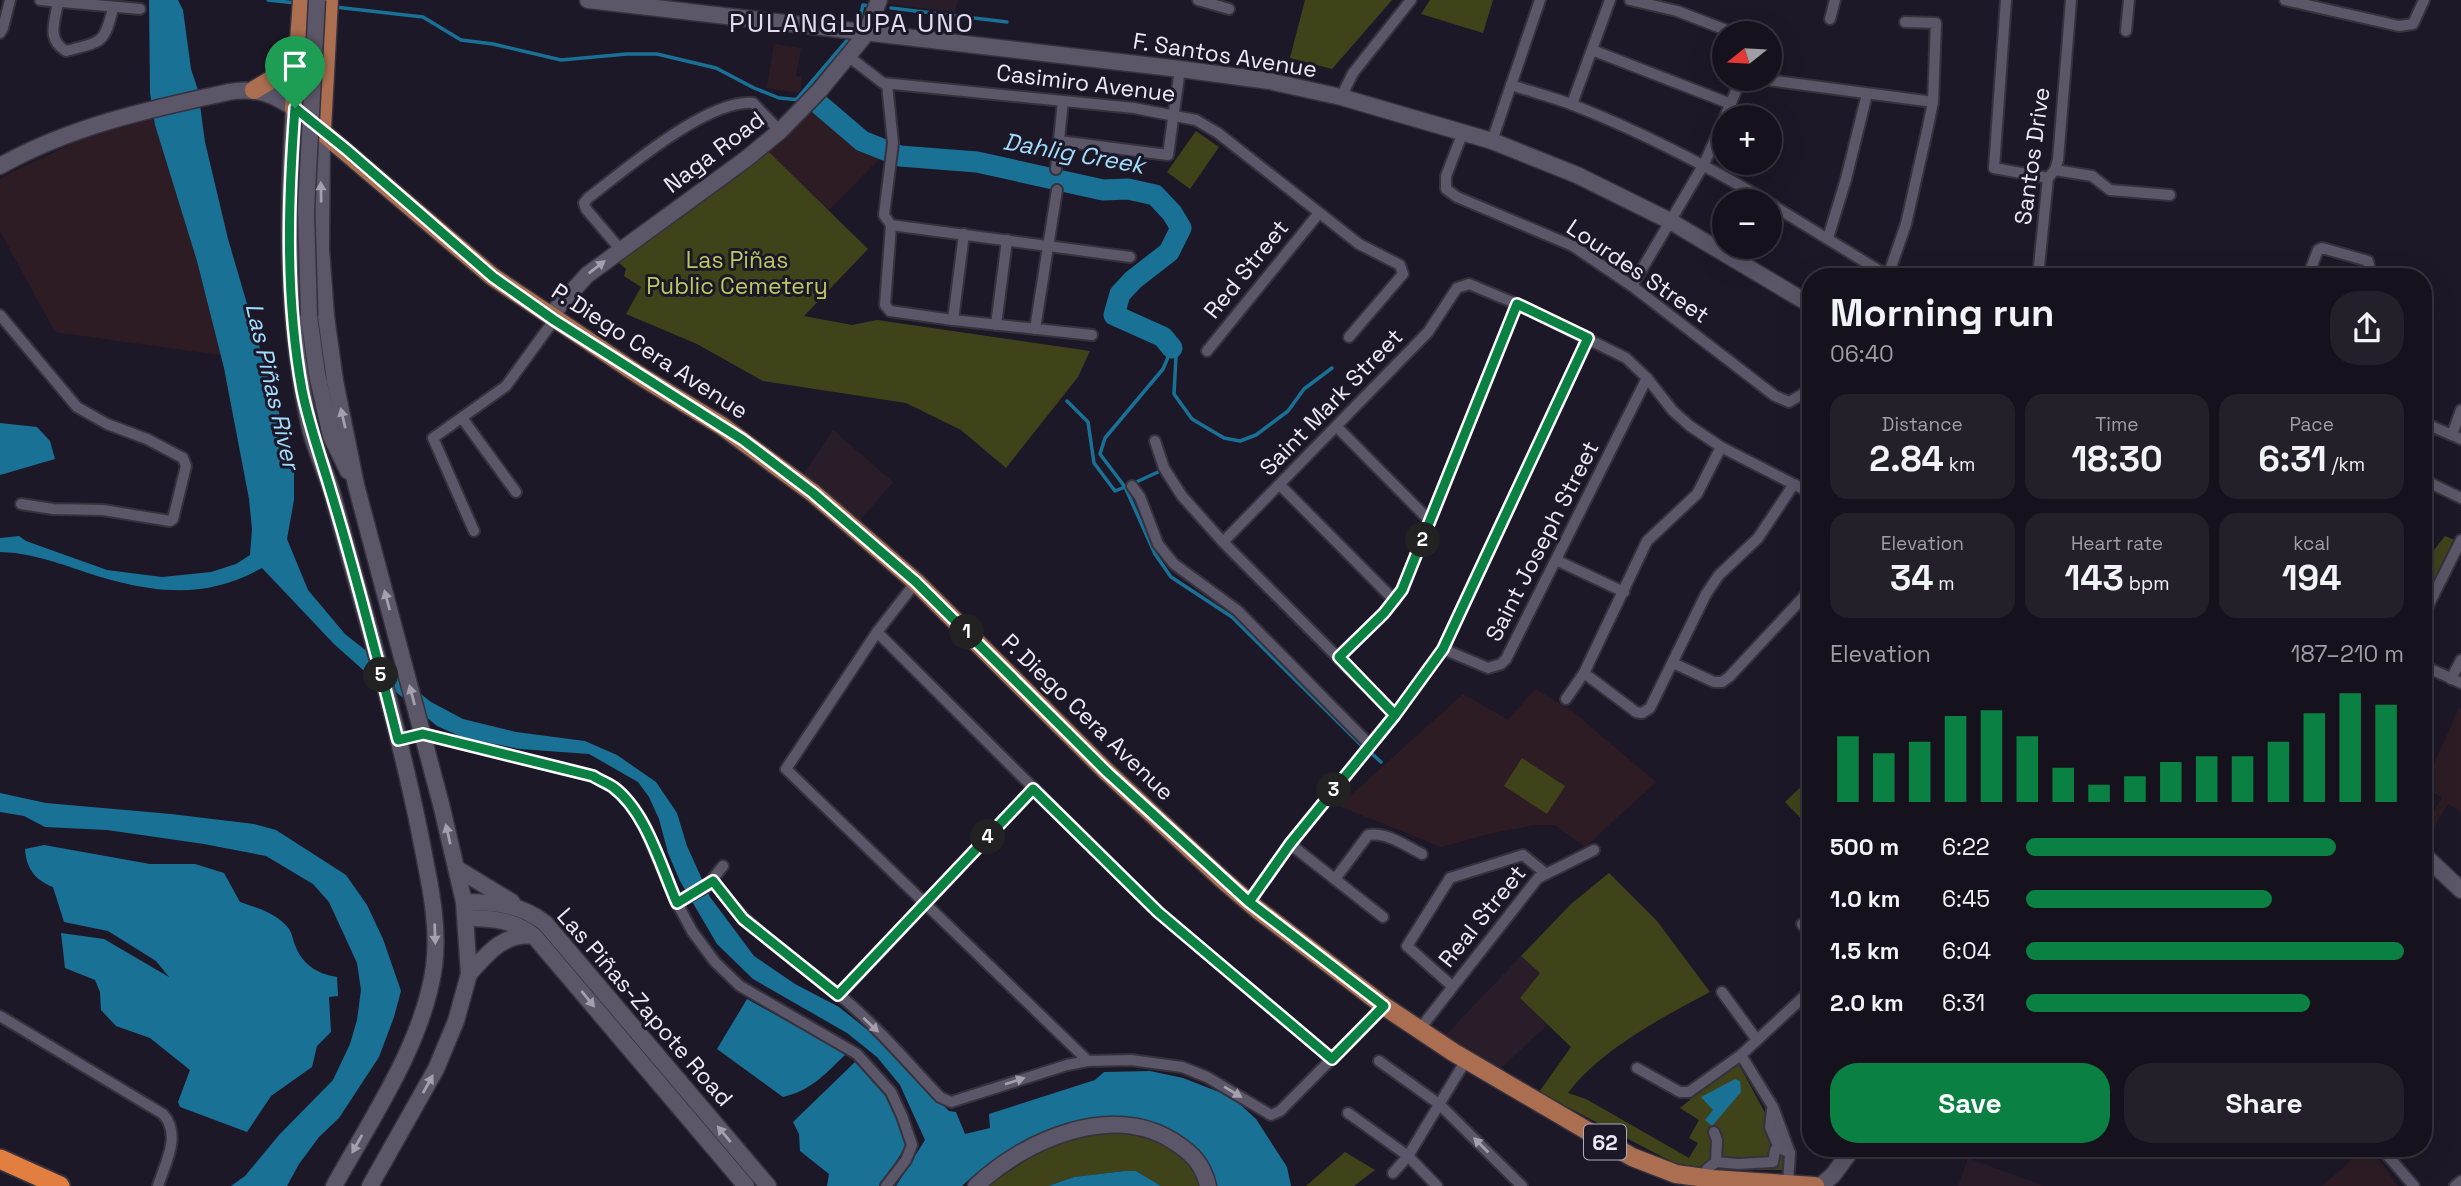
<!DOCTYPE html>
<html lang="en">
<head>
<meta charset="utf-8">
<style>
  body { margin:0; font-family:"Space Grotesk",sans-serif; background:#23202a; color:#f1f3f6; height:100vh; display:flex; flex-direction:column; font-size:26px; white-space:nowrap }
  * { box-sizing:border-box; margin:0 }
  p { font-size:23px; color:#9e9ea4 }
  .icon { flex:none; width:38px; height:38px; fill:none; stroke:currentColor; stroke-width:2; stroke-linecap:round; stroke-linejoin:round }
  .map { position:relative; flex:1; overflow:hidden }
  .sheet { position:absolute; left:1802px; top:268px; width:630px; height:889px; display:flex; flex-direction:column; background:#16121d; border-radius:28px; box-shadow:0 7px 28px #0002,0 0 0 2px #35323b }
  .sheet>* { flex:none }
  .needle { width:46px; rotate:252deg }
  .tools { position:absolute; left:1712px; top:21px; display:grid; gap:14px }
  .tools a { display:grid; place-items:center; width:70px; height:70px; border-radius:50%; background:#16121d; box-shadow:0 7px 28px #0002,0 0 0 2px #35323b; font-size:35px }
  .pin { position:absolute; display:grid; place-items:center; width:60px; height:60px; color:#fff; margin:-72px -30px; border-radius:50% 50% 50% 0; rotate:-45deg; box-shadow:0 0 7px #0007 }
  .pin .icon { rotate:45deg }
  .km { position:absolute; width:35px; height:35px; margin:-18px; border-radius:50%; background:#222; color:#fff; font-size:19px; line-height:35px; text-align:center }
  .round { display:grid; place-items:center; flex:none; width:74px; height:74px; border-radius:28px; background:#23202a }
  .head { display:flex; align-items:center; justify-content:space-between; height:119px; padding:0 28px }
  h1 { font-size:38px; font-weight:700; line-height:52px }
  .stats { display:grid; grid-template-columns:repeat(3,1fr); gap:10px; height:119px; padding:7px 28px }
  .stats div { display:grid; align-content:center; border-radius:18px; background:#23202a; text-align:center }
  .stats b { font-size:35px; font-weight:700 }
  .stats small { font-size:19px; font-weight:400 }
  .stats p { font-size:19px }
  .chart { height:196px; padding:14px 28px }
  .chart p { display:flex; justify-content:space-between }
  .chart svg { width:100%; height:126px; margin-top:7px; stroke:#0b8043; stroke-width:6 }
  .primary-button { display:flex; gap:14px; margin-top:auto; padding:14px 28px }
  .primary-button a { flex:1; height:80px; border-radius:28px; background:#0b8043; color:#fff; font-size:28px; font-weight:700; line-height:80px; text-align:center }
  .primary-button a+a { background:#23202a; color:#f1f3f6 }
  ul { padding:0 28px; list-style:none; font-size:23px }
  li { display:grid; grid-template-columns:112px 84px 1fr; align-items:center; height:52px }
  li i { height:18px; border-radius:9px; background:#0b8043 }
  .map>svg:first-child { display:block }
  .commercial { fill:#2a1d2a }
  .education { fill:#2d1c24 }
  .green { fill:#40431a }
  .water { fill:#197196 }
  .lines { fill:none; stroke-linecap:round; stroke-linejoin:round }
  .stream { stroke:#197196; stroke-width:3.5 }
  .river { stroke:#197196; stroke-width:21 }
  .street-casing { stroke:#35323d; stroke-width:14 }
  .secondary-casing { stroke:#35323d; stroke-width:19 }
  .primary-casing { stroke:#35323d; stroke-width:21 }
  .highway-casing { stroke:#35323d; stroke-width:23 }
  .street { stroke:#5b5668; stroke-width:10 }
  .secondary { stroke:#5b5668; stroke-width:16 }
  .primary { stroke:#ab6e50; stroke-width:18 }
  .highway { stroke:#e17e40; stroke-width:19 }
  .secondary-bridge-casing { stroke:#35323d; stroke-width:19; stroke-linecap:butt }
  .secondary-bridge { stroke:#5b5668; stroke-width:16 }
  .oneway { fill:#a4a0ae }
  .route-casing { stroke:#fff; stroke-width:14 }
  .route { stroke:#0b8043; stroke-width:9 }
  .labels { text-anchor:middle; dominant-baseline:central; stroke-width:6; stroke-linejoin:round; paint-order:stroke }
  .shield { fill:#1d1827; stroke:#afabb7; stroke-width:2 }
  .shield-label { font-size:21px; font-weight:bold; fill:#edeaf5 }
  .street-label { font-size:23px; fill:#edeaf5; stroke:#1d1827 }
  .park-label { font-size:23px; fill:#bfc761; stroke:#1d1827 }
  .water-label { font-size:24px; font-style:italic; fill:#a1defe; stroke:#1d1827 }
  .quarter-label { font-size:26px; letter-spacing:2px; fill:#e3ddf3; stroke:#1d1827 }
</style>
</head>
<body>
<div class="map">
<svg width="2461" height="1186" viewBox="0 0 2461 1186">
  <rect width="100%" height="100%" fill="#1d1827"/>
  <g class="commercial">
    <path d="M888,0H958L955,12L887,4Z"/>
    <path d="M833,430L893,482L860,520L803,475Z"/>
    <path d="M1521,956L1540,973L1521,998L1547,1025L1498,1071L1444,1037Z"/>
    <path d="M1968,1158L2044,1186H1958Z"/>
  </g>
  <g class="education">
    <path d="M774,44L801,48L796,76L802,77L800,93L767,88Z"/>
    <path d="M816,105L880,158L829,210L768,151Z"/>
    <path d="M156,118L226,356L55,332L0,231V180L6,175L82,139Z"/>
    <path d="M1535,689L1572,711L1656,782L1585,847L1555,825H1535L1497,832L1441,847L1339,806L1463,694L1508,720Z"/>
    <path d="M2459,708L2461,709V812L2448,804L2426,840L2424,839V827L2442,798L2424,786Z"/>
    <path d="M2365,1148H2370L2398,1186H2322Z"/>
  </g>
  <g class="green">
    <path d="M1305,0H1392L1332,69L1290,58Z"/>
    <path d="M1430,0H1493L1483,33L1421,14Z"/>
    <path d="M1196,131L1219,147L1190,189L1167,172Z"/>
    <path d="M768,151L868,249L804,316L852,325L877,320L1090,351L1078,377L1006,468L961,430L906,403L763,381L697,344L626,314L641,287L624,276L626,269L617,261L740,175Z"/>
    <path d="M2445,536L2458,541L2427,602L2424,603C2424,565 2421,566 2445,536Z"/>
    <path d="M1522,758L1565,786L1547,814L1504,786Z"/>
    <path d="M1809,779L1811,781V829L1785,802Z"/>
    <path d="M1609,873L1657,921L1710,992C1664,1016 1599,1051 1568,1093L1586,1099L1689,1158L1698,1143L1689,1138L1699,1120L1680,1108L1737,1061L1790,1159L1788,1170H1715L1674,1163L1539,1092L1571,1047L1520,998L1540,973L1521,956L1571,904Z"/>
    <path d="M1115,1130L1160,1140L1191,1161L1202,1186H1161L1136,1171H1124L1074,1177L1048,1186H987L1030,1158L1061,1142Z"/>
    <path d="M1345,1152L1375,1170L1354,1186H1306Z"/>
  </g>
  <g class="water">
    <path d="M149,0H178L183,10L191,69L198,90L205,142L228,239L294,464V500L287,539L308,590L345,634L431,702L463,719L516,732L585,741L617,755L656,782L677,813L687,846L710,897L754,956L795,984L839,1007L879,1039L949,1111L956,1112L965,1134L990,1128L989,1114L1095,1080L1104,1072L1150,1071L1183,1078L1232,1097L1256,1119L1287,1167L1291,1186H1214C1206,1173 1199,1155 1189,1145C1185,1140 1177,1136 1171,1133C1105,1090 1013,1138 962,1186H896L925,1140L900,1085L877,1057L847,1033L753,979L717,944L680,881L668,853L659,819L649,797L638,782L589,754L520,749L464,738L437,726L396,692L371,677L334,644L262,568C212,595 170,595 115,581C76,571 41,553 0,552V538L19,536L26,541L107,570L162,577L211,572L236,564L250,555L252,529L249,499L224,368L197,261L155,125L150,93Z"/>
    <path d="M0,423L37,427L50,441L55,459L0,475Z"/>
    <path d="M0,793L46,803L171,814L254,824L276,830L346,875L367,905L383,939L401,991L394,1017L379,1057L339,1118L319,1137L299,1164L287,1186H231L245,1176L279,1135L333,1080L350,1044L357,1020L361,990L357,963L329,902L313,884L266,856L204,844L107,830L45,827L24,816L0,812Z"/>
    <path d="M44,845L150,864H195L224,873L240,902C257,908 277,913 289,929C292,933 293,940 295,945C302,964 317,974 337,977L338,996L329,997L331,1032L317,1046L312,1067L271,1096L247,1132L180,1107L178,1102L190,1070L150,1038L116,1026L101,1010L100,992L95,980L65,968L61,933L104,939L169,977L156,961L108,931L64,922L53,887C35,880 26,868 25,849Z"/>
    <path d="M747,999L846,1054C825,1074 812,1090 783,1097L717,1049Z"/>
    <path d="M855,1062L887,1095L908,1143L880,1186H827L829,1174L800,1151L799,1134L793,1122Z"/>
    <path d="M1735,1079L1740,1081L1741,1092L1712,1126L1705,1120L1713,1110L1701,1097Z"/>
    <path d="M1124,1171H1136L1161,1186H1048L1074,1177Z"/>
  </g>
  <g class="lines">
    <g class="stream">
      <path d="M268,0L296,3"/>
      <path d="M335,7L423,17L461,40L493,44L561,60L627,54H657L716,68L754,88L779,98L801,100"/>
      <path d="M891,8L1007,22"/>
      <path d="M859,22L863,5L870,6"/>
      <path d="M797,99L850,37"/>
      <path d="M1172,348L1163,369L1105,438L1100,454L1125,487L1155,554L1171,577L1232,617L1361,745"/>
      <path d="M1172,348L1176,356L1174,394L1192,419L1224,438L1240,441L1256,435L1288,411L1304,389L1332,368"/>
      <path d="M1067,401L1088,422L1094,463L1115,491L1125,487"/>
      <path d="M1132,484L1158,472"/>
      <path d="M1370,752L1381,762"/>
    </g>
    <path class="river" d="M820,105L862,141L900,156L977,162L1103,190L1128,189L1155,195L1172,213L1181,228L1169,252L1133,280L1120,294L1114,315L1163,337L1172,348"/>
    <g class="street-casing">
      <g id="street">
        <path d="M40,0L140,9"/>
        <path d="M1198,0L1229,9"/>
        <path d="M1630,0L1677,11L1734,33"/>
        <path d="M2006,0L1994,168L2048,178"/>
        <path d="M2285,0L2399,26L2413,24L2424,0"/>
        <path d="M58,2C55,22 46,39 66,51C102,41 104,45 113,8"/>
        <path d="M1830,19L1835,0"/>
        <path d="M2126,31L2129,0"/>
        <path d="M0,33L3,28L10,0"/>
        <path d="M1592,50L1731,104"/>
        <path d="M848,56L883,83L1134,108L1196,120L1218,133L1359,244L1400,265L1403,274L1349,337"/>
        <path d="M1760,79L1933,102"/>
        <path d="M887,84L893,143L884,215L891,225L1130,257"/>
        <path d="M1511,85C1532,92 1553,97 1573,105C1640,131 1705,165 1767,201"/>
        <path d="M1341,97L1353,73L1411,0"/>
        <path d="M1572,104L1610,0"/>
        <path d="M1725,117L1741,79"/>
        <path d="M1463,132L1446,176V189L1457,197L1573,246L1632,286L1775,396L1789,402L1811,389"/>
        <path d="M1059,141L1168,155L1180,69"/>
        <path d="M1492,141L1540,0"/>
        <path d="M1056,169L1063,101"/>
        <path d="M2055,170L2092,176L2110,190L2170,195"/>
        <path d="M1769,203L1888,276"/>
        <path d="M891,225L885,305L890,311L953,320L1092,335"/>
        <path d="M1828,238L1846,179L1867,94"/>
        <path d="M620,249L586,209L584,203L588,198C625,170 707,99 753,103L780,131"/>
        <path d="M1888,276L1906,224L1927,131L1933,102L1936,23L1905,22"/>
        <path d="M2038,276L2048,178L2055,170L2058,160L2071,0"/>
        <path d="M2308,276L2318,250L2322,248L2368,261L2369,265L2365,276"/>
        <path d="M1632,286L1704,164L1724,120"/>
        <path d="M0,315L77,407L107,424L147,439L183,458L186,466L173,519L170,521L103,510L53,509L21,504"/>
        <path d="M953,320L964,234"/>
        <path d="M996,325L1007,240"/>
        <path d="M1035,329L1057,190"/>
        <path d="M1207,351L1319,213"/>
        <path d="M2424,363L2426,367L2424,372"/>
        <path d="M462,418L516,492"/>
        <path d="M2424,423L2461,439"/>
        <path d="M1337,427L1430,521"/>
        <path d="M2452,435L2461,410"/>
        <path d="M1155,441L1164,468L1182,496L1223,542L1395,715"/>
        <path d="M2424,480L2461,498"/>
        <path d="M1280,485L1395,601"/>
        <path d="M1132,486L1140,497L1158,544L1174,564L1237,610L1370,745"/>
        <path d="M474,531L433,438L506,386L554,320"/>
        <path d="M1223,542L1428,332L1457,288L1469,284L1517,304L1626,358L1647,378L1673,411L1690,426L1721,447L1809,492"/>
        <path d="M1556,560L1624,592"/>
        <path d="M916,582L877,632L786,769L1088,1061"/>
        <path d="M2424,614L2461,540"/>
        <path d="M877,632L1158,912L1332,1059"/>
        <path d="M1443,649L1488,668L1501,664L1506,659L1647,378"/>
        <path d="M1339,657L1384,613L1402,590L1517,304"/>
        <path d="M1673,663L1714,682H1722L1729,677L1811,589"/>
        <path d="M2424,666L2461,683"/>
        <path d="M1584,673L1636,712L1642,713L1650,708L1706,594L1719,575L1758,538L1794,484"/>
        <path d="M2451,679L2461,660"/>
        <path d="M1566,699L1584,673L1647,541L1697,494L1721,447"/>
        <path d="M423,734L593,776L613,787L627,801L641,819L677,903L692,931L715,962L740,986L857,1054L891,1092L902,1116L912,1145L906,1160L886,1186"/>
        <path d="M1290,844L1383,917"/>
        <path d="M1335,879L1368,835C1387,832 1406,846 1422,854"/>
        <path d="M713,881C748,930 791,956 837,993C875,1024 907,1062 940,1097L951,1102L1067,1065L1088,1061L1131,1060L1182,1067L1207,1077L1271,1115L1280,1111L1384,1006"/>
        <path d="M1249,902L1290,844L1395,715L1443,649L1588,338"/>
        <path d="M677,903L706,887L723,866"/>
        <path d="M1802,924L1811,935"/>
        <path d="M1452,986L1407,946L1450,878L1523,855L1545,873"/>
        <path d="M1722,992L1757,1040"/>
        <path d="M839,995L1033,789"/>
        <path d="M0,1016L163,1114C182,1135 165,1163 158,1186"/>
        <path d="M1419,1030L1538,878L1594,850"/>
        <path d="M1741,1055L1773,1107L1790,1153L1788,1184"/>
        <path d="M1379,1061L1439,1104L1522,1186"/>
        <path d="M1637,1068L1680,1092H1689L1741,1055L1811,990"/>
        <path d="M1772,1110L1770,1127L1779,1148"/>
        <path d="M1348,1113L1408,1156L1437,1186"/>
        <path d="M2381,1148L2414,1186"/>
        <path d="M1716,1162L1738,1164L1773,1162L1775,1150L1779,1148L1790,1153"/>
        <path d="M1707,1169L1716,1162L1717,1140L1714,1132"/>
        <path d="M1393,1173L1408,1156L1466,1060"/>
        <path d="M2455,1186L2461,1181"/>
      </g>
    </g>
    <g class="secondary-casing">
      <g id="secondary">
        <path d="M588,0L1180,69L1269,81L1341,97L1492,141L1577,175L1670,221L1811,305"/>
        <path d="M322,130L321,249L326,316L335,381L356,485L441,804L464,902L469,974L456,1021L436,1069L370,1186"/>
        <path d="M0,166C71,126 150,109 229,92C256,87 272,94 294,108C287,216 286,326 311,432C317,454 327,475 333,496C363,608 397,720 420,834C428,877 440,923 434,967C423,1044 371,1119 334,1186"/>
        <path d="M309,316L317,374L331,436L348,471"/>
        <path d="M550,316L587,275L746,159L780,131L820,90L866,34L879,0"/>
        <path d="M2424,855L2461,890"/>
        <path d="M456,868L512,902"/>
        <path d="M464,902C493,902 521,904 545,923L768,1186"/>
        <path d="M466,918C490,918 515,920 534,936L746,1186"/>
        <path d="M469,974C487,954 504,932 534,936"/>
        <path d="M976,1186C1024,1140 1112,1102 1173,1141C1192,1153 1203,1164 1208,1186"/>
        <path d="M1820,1186L1833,1175L1853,1148"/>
      </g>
    </g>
    <g class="primary-casing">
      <g id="primary">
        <path d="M302,0L294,108L493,277L639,375L722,426L813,493L916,582L1107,772L1222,879L1257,909L1384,1006L1453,1052L1632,1157L1676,1174L1712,1179L1815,1186"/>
        <path d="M254,90L284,72L294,52"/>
        <path d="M322,130L329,0"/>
      </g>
    </g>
    <g class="highway-casing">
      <path id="highway" d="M0,1159L60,1186"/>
    </g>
    <use href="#street" class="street"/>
    <use href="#secondary" class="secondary"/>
    <use href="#primary" class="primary"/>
    <use href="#highway" class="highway"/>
    <g class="secondary-bridge-casing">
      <path id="secondary-bridge" d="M309,316L306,210L317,0"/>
    </g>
    <use href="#secondary-bridge" class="secondary-bridge"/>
  </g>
  <defs><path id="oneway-solid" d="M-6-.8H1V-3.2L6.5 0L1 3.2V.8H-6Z" transform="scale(1.75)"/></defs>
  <g class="oneway">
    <use href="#oneway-solid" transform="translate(321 192) rotate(-91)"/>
    <use href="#oneway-solid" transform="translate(597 267) rotate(-38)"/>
    <use href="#oneway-solid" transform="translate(343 418) rotate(-103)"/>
    <use href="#oneway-solid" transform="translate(387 600) rotate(-105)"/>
    <use href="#oneway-solid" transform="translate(412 695) rotate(-105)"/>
    <use href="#oneway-solid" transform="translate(448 834) rotate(-103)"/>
    <use href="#oneway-solid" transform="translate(435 934) rotate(88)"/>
    <use href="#oneway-solid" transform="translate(588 999) rotate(51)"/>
    <use href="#oneway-solid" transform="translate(871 1025) rotate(43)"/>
    <use href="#oneway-solid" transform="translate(1015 1081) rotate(-18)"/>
    <use href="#oneway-solid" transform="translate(428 1084) rotate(-61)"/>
    <use href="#oneway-solid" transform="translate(1233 1092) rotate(31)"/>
    <use href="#oneway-solid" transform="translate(724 1134) rotate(-130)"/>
    <use href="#oneway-solid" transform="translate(357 1144) rotate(119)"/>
    <use href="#oneway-solid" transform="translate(1481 1145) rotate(-135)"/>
  </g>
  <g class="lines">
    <g class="route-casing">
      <path id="route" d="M295,108L347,150L493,277L554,320L743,440L813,493L916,582L1107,772L1249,902L1290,844L1395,715L1339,657L1384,613L1402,590L1517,304L1588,338L1443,649L1395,715L1290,844L1249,902L1384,1006L1332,1059L1158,912L1033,789L838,995L743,919L713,881L677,903C661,867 646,811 613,787C607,783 599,780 593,776L423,734L398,740C377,657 356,574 331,492C321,458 309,425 302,390C285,297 288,201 295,108"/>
    </g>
    <use href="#route" class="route"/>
  </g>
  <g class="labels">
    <rect class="shield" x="1584" y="1124.5" width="42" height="35" rx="5"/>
    <g class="shield-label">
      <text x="1605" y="1142">62</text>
    </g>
    <g class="street-label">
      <text transform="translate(1225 55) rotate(9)">F. Santos Avenue</text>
      <text transform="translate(1086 83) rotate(7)">Casimiro Avenue</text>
      <text transform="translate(714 152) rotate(-37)">Naga Road</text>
      <text transform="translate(2032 156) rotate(-82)">Santos Drive</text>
      <text transform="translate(1246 269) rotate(-51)">Red Street</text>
      <text transform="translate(1638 271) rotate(34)">Lourdes Street</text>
      <text transform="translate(650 351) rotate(33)">P. Diego Cera Avenue</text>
      <text transform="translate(1331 402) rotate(-46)">Saint Mark Street</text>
      <text transform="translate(1542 541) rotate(-63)">Saint Joseph Street</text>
      <text transform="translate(1088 717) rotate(44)">P. Diego Cera Avenue</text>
      <text transform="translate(1482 916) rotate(-51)">Real Street</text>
      <text transform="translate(645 1007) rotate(49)">Las Piñas-Zapote Road</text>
    </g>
    <g class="park-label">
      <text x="737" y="260">Las Piñas<tspan x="737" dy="26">Public Cemetery</tspan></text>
    </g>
    <g class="water-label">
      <text transform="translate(1074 153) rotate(10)">Dahlig Creek</text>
      <text transform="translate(273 386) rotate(77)">Las Piñas River</text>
    </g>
    <g class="quarter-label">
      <text x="852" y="23">PULANGLUPA UNO</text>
    </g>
  </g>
</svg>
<div class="tools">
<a><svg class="needle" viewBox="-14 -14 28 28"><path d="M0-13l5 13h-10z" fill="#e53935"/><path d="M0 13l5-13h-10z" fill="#9e9ea4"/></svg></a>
<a>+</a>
<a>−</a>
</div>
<div class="pin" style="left:295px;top:108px;background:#1e9e55"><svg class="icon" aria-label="arrive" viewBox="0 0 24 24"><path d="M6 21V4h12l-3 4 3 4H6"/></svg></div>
<b class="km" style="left:967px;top:632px">1</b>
<b class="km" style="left:1423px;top:540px">2</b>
<b class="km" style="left:1334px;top:790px">3</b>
<b class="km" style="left:988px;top:837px">4</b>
<b class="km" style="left:381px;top:675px">5</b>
<section class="sheet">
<div class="head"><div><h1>Morning run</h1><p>06:40</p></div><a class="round"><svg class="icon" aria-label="share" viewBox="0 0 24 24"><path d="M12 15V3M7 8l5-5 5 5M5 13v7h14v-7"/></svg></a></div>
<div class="stats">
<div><p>Distance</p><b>2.84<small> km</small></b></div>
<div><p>Time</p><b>18:30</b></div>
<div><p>Pace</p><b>6:31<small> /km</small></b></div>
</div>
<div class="stats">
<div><p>Elevation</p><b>34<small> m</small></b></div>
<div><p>Heart rate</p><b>143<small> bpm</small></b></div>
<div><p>kcal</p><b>194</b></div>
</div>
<div class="chart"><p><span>Elevation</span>187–210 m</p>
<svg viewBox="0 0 160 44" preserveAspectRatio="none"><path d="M5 44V21M15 44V27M25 44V23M35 44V14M45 44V12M55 44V21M65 44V32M75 44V38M85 44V35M95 44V30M105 44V28M115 44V28M125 44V23M135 44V13M145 44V6M155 44V10"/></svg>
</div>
<ul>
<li><b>500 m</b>6:22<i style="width:82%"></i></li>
<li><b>1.0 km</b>6:45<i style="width:65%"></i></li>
<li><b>1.5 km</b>6:04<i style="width:100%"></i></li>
<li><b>2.0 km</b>6:31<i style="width:75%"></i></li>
</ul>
<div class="primary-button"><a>Save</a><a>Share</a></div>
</section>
</div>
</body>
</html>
